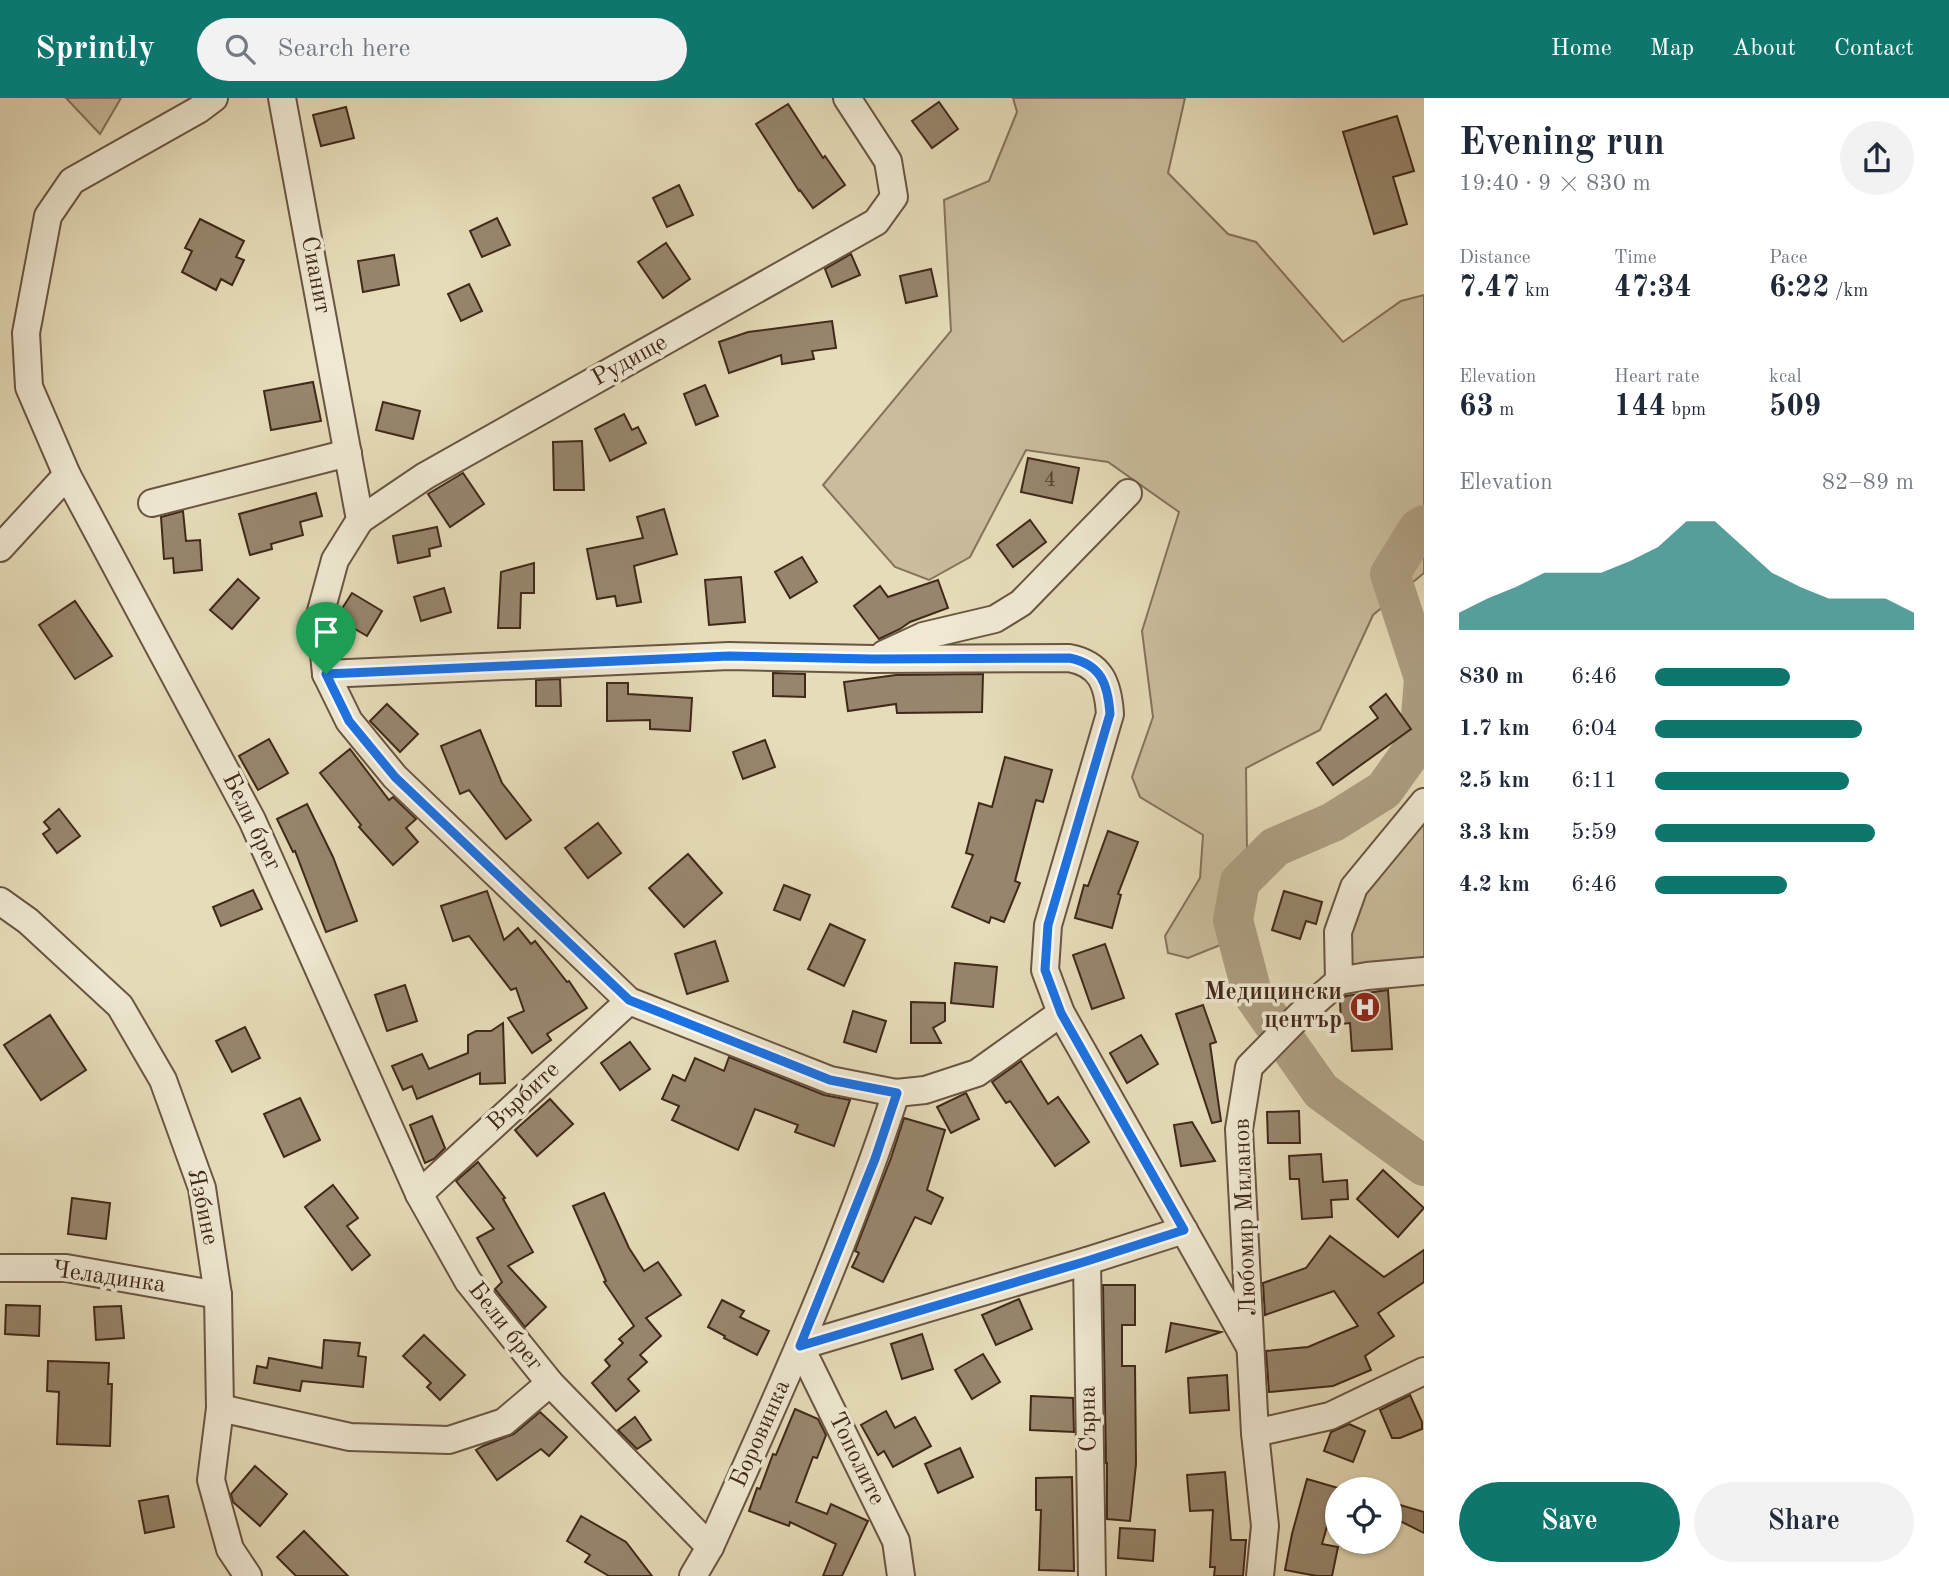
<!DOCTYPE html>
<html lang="en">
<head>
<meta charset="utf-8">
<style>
  body { margin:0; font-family:"Old Standard TT",serif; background:#f2f2f3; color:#1f2937; height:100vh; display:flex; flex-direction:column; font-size:26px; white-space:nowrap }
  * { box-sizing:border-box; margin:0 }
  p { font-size:23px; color:#747a83 }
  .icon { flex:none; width:38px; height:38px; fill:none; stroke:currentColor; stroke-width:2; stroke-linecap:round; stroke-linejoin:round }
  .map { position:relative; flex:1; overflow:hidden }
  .details { display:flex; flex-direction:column; background:#fff; width:525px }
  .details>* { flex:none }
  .buttons { position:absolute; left:1325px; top:1379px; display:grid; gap:14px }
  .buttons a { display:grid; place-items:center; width:77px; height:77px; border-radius:50%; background:#fff; box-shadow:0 2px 5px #0004; font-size:35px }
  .pin { position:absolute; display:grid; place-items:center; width:60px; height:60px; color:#fff; margin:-72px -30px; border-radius:50% 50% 50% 0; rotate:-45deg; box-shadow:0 0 7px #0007 }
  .pin .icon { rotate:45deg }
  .round { display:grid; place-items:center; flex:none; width:74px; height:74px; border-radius:37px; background:#f2f2f3 }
  .head { display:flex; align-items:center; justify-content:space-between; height:119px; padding:0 35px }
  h1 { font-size:38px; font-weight:600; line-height:52px }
  .stats { display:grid; grid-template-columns:repeat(3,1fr); gap:10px; height:119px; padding:7px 35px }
  .stats div { display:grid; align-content:center }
  .stats b { font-size:30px; font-weight:600 }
  .stats small { font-size:19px; font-weight:400 }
  .stats p { font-size:19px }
  .chart { height:196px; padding:14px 35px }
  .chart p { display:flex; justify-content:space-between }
  .chart svg { width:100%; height:126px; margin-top:7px; fill:#0f766e; opacity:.7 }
  .cta { display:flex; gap:14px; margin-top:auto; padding:14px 35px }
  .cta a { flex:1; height:80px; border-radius:42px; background:#0f766e; color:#fff; font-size:28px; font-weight:600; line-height:80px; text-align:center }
  .cta a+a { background:#f2f2f3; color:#1f2937 }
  ul { padding:0 35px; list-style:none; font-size:23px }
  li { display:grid; grid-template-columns:112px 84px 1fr; align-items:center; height:52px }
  li i { height:18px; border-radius:9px; background:#0f766e }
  header { display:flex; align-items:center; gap:42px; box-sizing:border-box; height:98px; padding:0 35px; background:#0f766e; color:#fff }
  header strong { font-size:33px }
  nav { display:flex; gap:38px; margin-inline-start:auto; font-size:24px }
  .search { width:490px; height:63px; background:#f2f2f3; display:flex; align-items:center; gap:18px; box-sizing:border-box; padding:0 24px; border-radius:38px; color:#747a83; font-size:26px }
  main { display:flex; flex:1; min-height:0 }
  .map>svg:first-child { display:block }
  .green { fill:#cabd9e; stroke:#86725c; stroke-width:2 }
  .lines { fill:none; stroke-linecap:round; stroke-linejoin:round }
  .river { stroke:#ae9f83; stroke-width:40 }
  .building { fill:#97866d; stroke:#41281a; stroke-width:2 }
  .street-casing { stroke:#6a5542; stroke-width:30 }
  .street { stroke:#efe8d2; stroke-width:26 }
  .route-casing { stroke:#fff; stroke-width:14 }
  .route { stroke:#1a73e8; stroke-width:9 }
  .labels { text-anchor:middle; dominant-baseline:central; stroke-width:7; stroke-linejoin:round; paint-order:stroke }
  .number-label { font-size:21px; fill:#56402f }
  .street-label { font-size:24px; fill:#41281a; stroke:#efe8d2 }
  .poi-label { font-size:24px; font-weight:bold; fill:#41281a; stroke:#efe8d2; text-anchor:end }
</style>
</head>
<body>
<header>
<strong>Sprintly</strong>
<div class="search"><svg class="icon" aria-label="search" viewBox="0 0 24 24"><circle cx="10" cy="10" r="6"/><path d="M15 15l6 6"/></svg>Search here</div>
<nav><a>Home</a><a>Map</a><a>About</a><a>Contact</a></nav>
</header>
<main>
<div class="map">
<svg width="1424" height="1478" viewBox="0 0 1424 1478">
  <rect width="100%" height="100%" fill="#e6dcb9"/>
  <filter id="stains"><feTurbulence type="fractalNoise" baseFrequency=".00286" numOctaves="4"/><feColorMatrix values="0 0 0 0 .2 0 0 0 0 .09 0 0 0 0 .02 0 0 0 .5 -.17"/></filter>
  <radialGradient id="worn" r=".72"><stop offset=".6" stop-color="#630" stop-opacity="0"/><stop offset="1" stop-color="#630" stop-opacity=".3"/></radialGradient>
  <g class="green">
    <path d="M66,0H121L100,36Z"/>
    <path d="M1013,0H1185L1168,75L1228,136L1256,144L1343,244L1401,203L1424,197V475L1373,517L1320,632L1246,670L1248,836L1188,860L1168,855L1165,838L1200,780L1203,737L1140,699L1132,679L1153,619L1142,533L1179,414L1108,364L1026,352L970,459L929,482L895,469L823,387L951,233L944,102L989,83L1017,14Z"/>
    <path d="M1424,704V873L1339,883L1354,789Z"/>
  </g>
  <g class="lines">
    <g class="river">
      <path d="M1424,427L1418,431L1390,476L1424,580"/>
      <path d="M1424,581L1419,643L1384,692L1333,724L1275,749L1240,784L1233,822L1252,895L1321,993L1424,1068"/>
    </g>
  </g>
  <g class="building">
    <path d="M939,4L958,31L932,50L912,23Z"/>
    <path d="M788,6L823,60L825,58L845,87L813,110L800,92L799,93L756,26Z"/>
    <path d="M346,9L354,40L321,48L313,17Z"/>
    <path d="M1397,18L1414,73L1393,79L1407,126L1374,136L1343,34Z"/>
    <path d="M679,87L693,117L667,129L653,100Z"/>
    <path d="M497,120L510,147L482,159L470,133Z"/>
    <path d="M200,121L244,143L236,159L244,162L232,187L221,181L216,192L182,174L192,153L185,150Z"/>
    <path d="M666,145L690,181L663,200L638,164Z"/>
    <path d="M851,156L860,177L832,189L825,171Z"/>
    <path d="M394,157L399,187L363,194L358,163Z"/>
    <path d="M931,171L937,198L906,205L900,178Z"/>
    <path d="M469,186L482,213L461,223L448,196Z"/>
    <path d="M832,223L836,250L812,253L814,261L782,266L781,257L729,275L719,244L748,234Z"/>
    <path d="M313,284L321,323L271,332L264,293Z"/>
    <path d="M705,287L718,318L696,327L684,296Z"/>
    <path d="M383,304L420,313L413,341L376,332Z"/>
    <path d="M624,316L632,332L638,329L646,345L610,363L595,331Z"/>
    <path d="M582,343L584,392H554L553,344Z"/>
    <path d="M1028,360L1079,370L1072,405L1021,394Z"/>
    <path d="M463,375L484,406L450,429L428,396Z"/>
    <path d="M316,395L322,418L300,424L303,437L271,446L272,451L250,457L239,416Z"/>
    <path d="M664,411L677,456L634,468L641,504L617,508L615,498L597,501L587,451L643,440L637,419Z"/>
    <path d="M183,413L186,443L200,442L202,472L174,475L173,460L164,461L161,419Z"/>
    <path d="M1030,422L1046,444L1013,469L997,447Z"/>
    <path d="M437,429L441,448L429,451L430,458L398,465L393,438Z"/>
    <path d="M802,459L817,484L790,500L775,474Z"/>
    <path d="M534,465V495H521L520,530H498L501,474Z"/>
    <path d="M741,479L745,524L709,527L705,482Z"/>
    <path d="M238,481L259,500L232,531L210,512Z"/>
    <path d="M938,482L948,510L910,524L900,531L879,541L854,508L880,488L888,499Z"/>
    <path d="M444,490L451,514L421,523L414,499Z"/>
    <path d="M352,495L382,513L367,538L336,520Z"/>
    <path d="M75,503L112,558L75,581L39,527Z"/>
    <path d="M773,575L805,576V599L773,598Z"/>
    <path d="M983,576L982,614L897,615L896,606L848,613L844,584L896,577Z"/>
    <path d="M560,581L561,608H536V582Z"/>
    <path d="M607,585H628V596L692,600L690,633L650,631V622L607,623Z"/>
    <path d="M1386,596L1411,631L1333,687L1317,665L1378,620L1370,609Z"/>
    <path d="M387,606L418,636L400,654L370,623Z"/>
    <path d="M480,632L502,685L531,722L506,741L469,692L460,696L441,648Z"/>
    <path d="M269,641L288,675L258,692L239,658Z"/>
    <path d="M765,642L775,669L743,681L733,654Z"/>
    <path d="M350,651L389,702L393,699L416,721L406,730L418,744L393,767L359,729L361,727L320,675Z"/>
    <path d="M1005,659L1052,672L1043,704L1036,702L1015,783L1020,785L1004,824L991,819L989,825L952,809L973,757L966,755L979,705L992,709Z"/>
    <path d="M307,706L333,759L357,823L326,834L295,753L293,754L277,721Z"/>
    <path d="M59,711L80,738L57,755L43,736L50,731L44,724Z"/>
    <path d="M598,725L621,755L588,780L565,750Z"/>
    <path d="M1108,733L1138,744L1118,796L1121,797L1112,830L1075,820L1084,787L1088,788Z"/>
    <path d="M688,756L722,795L684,829L649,790Z"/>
    <path d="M784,787L810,797L800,822L774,812Z"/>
    <path d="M253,792L262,811L221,828L213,809Z"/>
    <path d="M487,793L504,842L518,830L531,846L535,843L567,884L569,883L587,910L547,936L551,942L532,955L508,920L524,913L516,890L511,892L469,838L453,843L441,808Z"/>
    <path d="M1284,793L1322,804L1316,826L1306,823L1300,841L1272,832Z"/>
    <path d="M830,826L865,842L844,888L808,871Z"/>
    <path d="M715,843L728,883L687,896L675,856Z"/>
    <path d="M1105,846L1124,900L1092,911L1073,857Z"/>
    <path d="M955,865L997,869L993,909L951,905Z"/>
    <path d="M405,887L417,923L387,933L375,897Z"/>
    <path d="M1388,892L1392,951L1352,953L1350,925L1341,926L1340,903L1346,898Z"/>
    <path d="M911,904L945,905V923L933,930L941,945H911Z"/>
    <path d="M1203,907L1216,944L1210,946L1221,1023L1212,1025L1176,916Z"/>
    <path d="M853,913L886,923L876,954L844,944Z"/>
    <path d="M50,917L86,972L41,1002L4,947Z"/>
    <path d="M503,925L505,985L480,986V975L417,1001L412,988L403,992L392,968L422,956L429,971L468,955V937L476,933H491Z"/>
    <path d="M245,929L260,960L232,974L216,943Z"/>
    <path d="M1141,937L1158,966L1127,985L1110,955Z"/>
    <path d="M630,944L650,971L620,992L601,965Z"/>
    <path d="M729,959L824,997L850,1002L834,1048L795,1034L798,1027L755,1011L738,1052L672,1022L679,1008L662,1001L673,977L685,983L695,960L724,973Z"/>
    <path d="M1021,963L1048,1006L1058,999L1089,1044L1055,1068L1010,1003L1006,1005L992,984Z"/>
    <path d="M966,995L979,1021L951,1035L937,1009Z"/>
    <path d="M300,1000L320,1042L284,1059L264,1016Z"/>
    <path d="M550,1001L573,1026L537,1058L515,1032Z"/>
    <path d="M1299,1013L1300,1045H1268L1267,1014Z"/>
    <path d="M432,1018L445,1050L434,1061L425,1065L410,1027Z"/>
    <path d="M904,1020L945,1032L927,1092L943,1100L931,1126L915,1119L883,1184L852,1169L859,1155L855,1153L891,1060Z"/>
    <path d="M1192,1024L1215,1063L1181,1068L1174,1027Z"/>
    <path d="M1321,1056L1323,1084L1347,1082L1348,1101L1331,1102L1332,1119L1302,1121L1299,1081H1290L1289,1058Z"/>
    <path d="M478,1064L505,1100L503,1101L533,1154L508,1168L546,1209L525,1229L495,1191L502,1184L477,1140L494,1131L456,1083Z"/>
    <path d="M1383,1072L1424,1110L1398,1139L1357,1101Z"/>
    <path d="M333,1087L358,1120L347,1128L370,1157L352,1172L305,1109Z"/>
    <path d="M604,1095L629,1150L644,1173L658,1164L681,1197L646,1220L661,1238L640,1257L647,1264L628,1281L639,1293L616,1313L592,1285L610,1268L605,1262L623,1245L619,1241L634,1228L604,1184L606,1183L573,1108Z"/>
    <path d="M72,1100L110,1105L106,1141L68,1136Z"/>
    <path d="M1330,1138L1384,1179L1424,1152V1184L1378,1215L1394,1238L1365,1258L1371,1272L1333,1288L1269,1294L1266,1253L1308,1249L1358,1228L1334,1193L1265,1217L1263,1185L1306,1170Z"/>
    <path d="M1103,1187H1135V1227H1122V1268H1135L1136,1366L1130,1423L1107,1421V1365H1106Z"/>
    <path d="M1019,1201L1032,1231L996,1247L982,1217Z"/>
    <path d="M722,1202L744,1213L740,1219L769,1233L757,1257L724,1240L725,1238L708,1229Z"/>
    <path d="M6,1207L40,1208L39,1238L5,1236Z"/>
    <path d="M121,1208L124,1240L96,1242L94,1209Z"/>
    <path d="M1171,1225L1221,1234L1166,1254Z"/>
    <path d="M922,1236L933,1271L902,1281L891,1246Z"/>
    <path d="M424,1237L465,1277L440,1302L427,1289L431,1285L403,1258Z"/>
    <path d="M324,1242L360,1245L358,1258L366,1259L363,1289L302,1283L300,1293L254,1285L257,1268L267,1270L269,1260L322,1270Z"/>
    <path d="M983,1256L1000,1284L972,1301L955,1272Z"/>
    <path d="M48,1263L109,1265L108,1286H112L110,1348L57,1346L59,1294L47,1293Z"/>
    <path d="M1227,1277L1229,1312L1190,1315L1188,1280Z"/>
    <path d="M1410,1297L1422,1324V1331L1400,1340H1392L1380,1312Z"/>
    <path d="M1031,1298L1073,1300L1074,1334L1030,1332Z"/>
    <path d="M795,1311L818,1321L826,1337L817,1360L813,1359L796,1404L827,1416L831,1406L868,1423L842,1478H823L836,1446L790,1424L789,1428L749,1413L757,1390L760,1391L773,1356L776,1357Z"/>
    <path d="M886,1313L895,1330L915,1319L931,1348L893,1369L884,1353L878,1357L861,1327Z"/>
    <path d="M540,1314L567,1339L549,1358L541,1351L497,1382L476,1352L483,1348L514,1336Z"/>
    <path d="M635,1319L651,1342L637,1351L618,1332Z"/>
    <path d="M1349,1326L1365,1333L1353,1364L1324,1353L1331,1334Z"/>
    <path d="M960,1350L973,1379L938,1395L925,1366Z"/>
    <path d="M255,1368L287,1396L260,1428L233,1404L231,1396Z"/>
    <path d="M1225,1374L1231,1442H1246L1243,1478H1214L1215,1469H1210L1213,1412L1190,1413L1187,1377Z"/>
    <path d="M1072,1379L1074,1473L1039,1472L1041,1412H1036V1380Z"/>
    <path d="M1307,1381L1338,1390L1322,1446L1338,1449L1332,1478H1317L1285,1472L1292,1436Z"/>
    <path d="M168,1398L174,1429L145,1435L139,1403Z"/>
    <path d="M1390,1404L1424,1414V1435L1390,1418Z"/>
    <path d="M581,1418L626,1444L652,1478H609L585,1464L590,1457L567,1443Z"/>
    <path d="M1120,1430L1155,1432L1153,1463L1118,1460Z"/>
    <path d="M304,1433L348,1478H296L277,1459Z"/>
  </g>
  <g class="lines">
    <g class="street-casing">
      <g id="street">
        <path d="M214,0L198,12L72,83L48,118L26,235L29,289L67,377L252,722L419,1096L468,1183L550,1285L710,1449"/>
        <path d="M282,0L360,422L335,462L320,517L326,576L349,623L395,679L629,903L830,982L896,995L925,992L977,975L1061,915"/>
        <path d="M152,405L348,355"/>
        <path d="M360,422L425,378L876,124L894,99L888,63L847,0"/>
        <path d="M0,450L67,377"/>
        <path d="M884,556L923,538L995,521L1021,505L1128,395"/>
        <path d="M326,576L729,558L873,561L1069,560C1101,566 1108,586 1110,616L1048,827L1045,872L1061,915L1250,1249"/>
        <path d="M0,803L28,823L120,908L163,982L202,1090L218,1197L220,1310L211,1382L230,1451L248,1478"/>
        <path d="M1339,883L1338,834L1354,789L1424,704"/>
        <path d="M419,1096L629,903"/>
        <path d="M1087,1163L1092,1478"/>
        <path d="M0,1170H66L218,1197"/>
        <path d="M220,1310L350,1339L449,1342L504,1324L550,1285"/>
        <path d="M1255,1335L1330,1318L1424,1273"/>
        <path d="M693,1478L710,1449C777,1300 845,1151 896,995"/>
        <path d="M901,1478L896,1443L800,1248L1087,1163L1184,1132"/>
        <path d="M1260,1478L1265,1428L1255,1335L1239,1031L1249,969L1301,916L1339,883L1367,878L1424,873"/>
      </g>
    </g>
    <use href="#street" class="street"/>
  </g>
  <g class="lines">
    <g class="route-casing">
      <path id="route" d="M729,558L873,561L1069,560C1101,566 1108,586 1110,616L1048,827L1045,872L1061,915L1184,1132L1087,1163L800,1248L875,1061L897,995L830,982L629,902L395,679L349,623L326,576Z"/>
    </g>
    <use href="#route" class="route"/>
  </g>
  <defs>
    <g id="hospital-disc" transform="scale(1.575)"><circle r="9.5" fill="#8f2418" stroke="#efe8d2"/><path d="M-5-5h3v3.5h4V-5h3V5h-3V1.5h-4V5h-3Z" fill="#fff"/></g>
  </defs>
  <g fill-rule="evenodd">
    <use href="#hospital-disc" x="1365" y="909"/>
  </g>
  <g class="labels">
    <g class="number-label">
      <text x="1050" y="382">4</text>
    </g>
    <g class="street-label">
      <text transform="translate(315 177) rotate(79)">Сианит</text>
      <text transform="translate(630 263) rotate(-29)">Рудище</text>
      <text transform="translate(251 724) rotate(64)">Бели брег</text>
      <text transform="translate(524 999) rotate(-43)">Върбите</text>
      <text transform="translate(202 1109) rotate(78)">Язбине</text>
      <text transform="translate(1246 1119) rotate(-92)">Любомир Миланов</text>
      <text transform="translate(109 1180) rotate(8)">Челадинка</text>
      <text transform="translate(505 1229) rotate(52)">Бели брег</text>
      <text transform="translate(1089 1321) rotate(-91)">Сърна</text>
      <text transform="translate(761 1336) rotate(-66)">Боровинка</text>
      <text transform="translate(856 1361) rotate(64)">Тополите</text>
    </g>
    <g class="poi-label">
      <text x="1342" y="895">Медицински<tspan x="1342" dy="28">център</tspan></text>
    </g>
  </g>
  <rect width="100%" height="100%" filter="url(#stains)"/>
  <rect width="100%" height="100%" fill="url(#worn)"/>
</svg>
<div class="buttons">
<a><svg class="icon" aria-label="locate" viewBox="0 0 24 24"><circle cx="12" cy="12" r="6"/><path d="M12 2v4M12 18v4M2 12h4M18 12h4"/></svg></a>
</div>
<div class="pin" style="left:326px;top:576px;background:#1e9e55"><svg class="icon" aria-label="arrive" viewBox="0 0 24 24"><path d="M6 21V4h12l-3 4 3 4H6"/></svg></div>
</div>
<section class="details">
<div class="head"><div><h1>Evening run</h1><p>19:40 · 9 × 830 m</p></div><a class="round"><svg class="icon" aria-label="share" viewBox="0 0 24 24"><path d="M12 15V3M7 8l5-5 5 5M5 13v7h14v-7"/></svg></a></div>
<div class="stats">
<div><p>Distance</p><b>7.47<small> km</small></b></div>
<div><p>Time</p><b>47:34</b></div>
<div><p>Pace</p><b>6:22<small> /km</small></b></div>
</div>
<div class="stats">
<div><p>Elevation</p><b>63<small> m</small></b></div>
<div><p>Heart rate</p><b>144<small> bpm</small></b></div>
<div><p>kcal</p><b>509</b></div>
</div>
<div class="chart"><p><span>Elevation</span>82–89 m</p>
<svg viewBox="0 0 160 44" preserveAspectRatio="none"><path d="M0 44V38L10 33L20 29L30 24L40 24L50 24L60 20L70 15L80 6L90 6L100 15L110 24L120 29L130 33L140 33L150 33L160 38V44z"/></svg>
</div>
<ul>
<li><b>830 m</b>6:46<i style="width:52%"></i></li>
<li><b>1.7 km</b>6:04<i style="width:80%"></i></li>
<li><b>2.5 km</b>6:11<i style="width:75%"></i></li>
<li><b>3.3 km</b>5:59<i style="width:85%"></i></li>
<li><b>4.2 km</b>6:46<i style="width:51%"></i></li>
</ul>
<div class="cta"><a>Save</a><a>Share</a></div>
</section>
</main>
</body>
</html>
